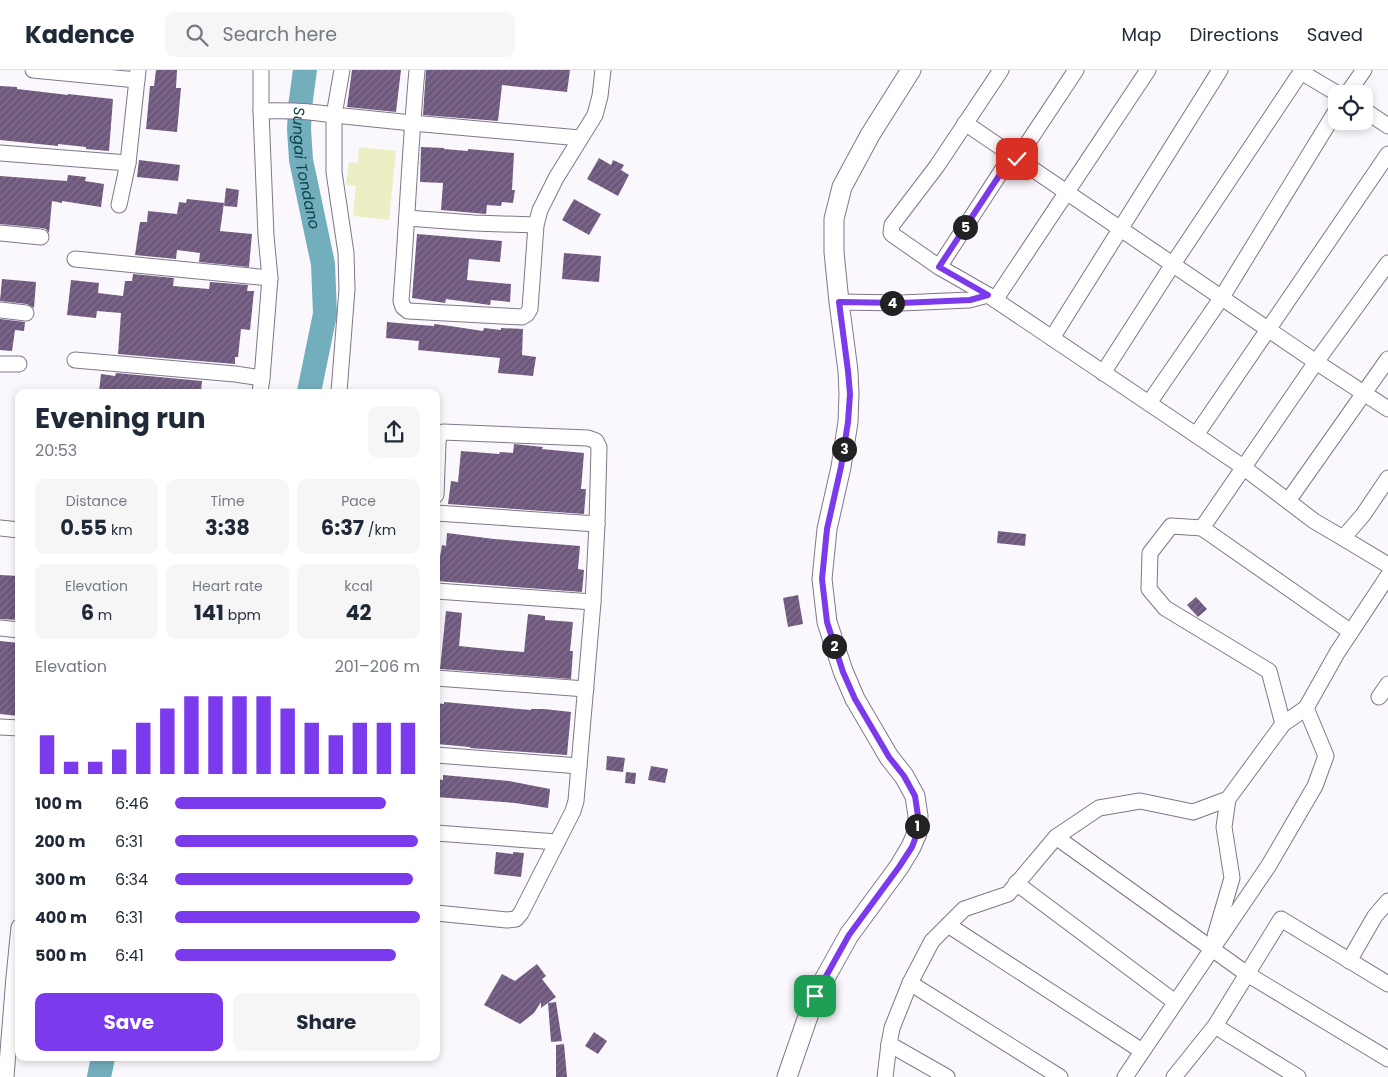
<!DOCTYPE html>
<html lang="en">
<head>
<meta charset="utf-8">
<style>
  body { margin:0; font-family:Poppins,sans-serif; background:#f6f6f7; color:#1f2937; height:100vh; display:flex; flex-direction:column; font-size:19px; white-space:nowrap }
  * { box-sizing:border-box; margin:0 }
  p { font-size:16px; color:#747a83 }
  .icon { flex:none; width:28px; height:28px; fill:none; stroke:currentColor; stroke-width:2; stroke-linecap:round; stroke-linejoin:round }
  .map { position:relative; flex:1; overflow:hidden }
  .panel { position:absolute; left:15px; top:319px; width:425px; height:672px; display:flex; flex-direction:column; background:#fff; border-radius:10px; box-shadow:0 2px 8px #0003 }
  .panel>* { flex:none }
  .tools { position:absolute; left:1328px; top:15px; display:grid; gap:10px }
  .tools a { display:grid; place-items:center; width:45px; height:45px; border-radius:10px; background:#fff; box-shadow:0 2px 8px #0003; font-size:25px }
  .pin { position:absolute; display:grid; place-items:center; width:42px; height:42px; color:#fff; margin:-21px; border-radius:10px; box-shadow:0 2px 8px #0006 }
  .km { position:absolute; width:25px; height:25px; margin:-12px; border-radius:50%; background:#222; color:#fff; font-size:14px; line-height:25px; text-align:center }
  .round { display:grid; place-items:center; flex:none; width:52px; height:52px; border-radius:10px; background:#f6f6f7 }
  .head { display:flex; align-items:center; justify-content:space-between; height:85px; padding:0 20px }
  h1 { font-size:28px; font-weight:700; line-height:38px }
  .metrics { display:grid; grid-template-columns:repeat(3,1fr); gap:8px; height:85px; padding:5px 20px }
  .metrics div { display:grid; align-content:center; border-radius:10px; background:#f6f6f7; text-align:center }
  .metrics b { font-size:21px; font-weight:700 }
  .metrics small { font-size:14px; font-weight:400 }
  .metrics p { font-size:14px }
  .chart { height:140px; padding:10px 20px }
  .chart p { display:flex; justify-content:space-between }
  .chart svg { width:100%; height:90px; margin-top:5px; stroke:#7c3aed; stroke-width:6 }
  .button { display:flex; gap:10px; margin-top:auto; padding:10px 20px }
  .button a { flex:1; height:58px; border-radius:10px; background:#7c3aed; color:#fff; font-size:20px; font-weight:700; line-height:58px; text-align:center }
  .button a+a { background:#f6f6f7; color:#1f2937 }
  ul { padding:0 20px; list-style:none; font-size:16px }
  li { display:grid; grid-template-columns:80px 60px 1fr; align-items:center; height:38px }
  li i { height:12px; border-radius:6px; background:#7c3aed }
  header { display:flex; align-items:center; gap:30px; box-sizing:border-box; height:70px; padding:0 25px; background:#fff; border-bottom:1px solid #e0e1e3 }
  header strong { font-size:24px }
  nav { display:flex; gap:28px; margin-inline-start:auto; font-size:18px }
  .search { width:350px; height:45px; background:#f6f6f7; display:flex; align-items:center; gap:12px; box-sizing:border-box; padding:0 18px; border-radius:10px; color:#747a83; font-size:19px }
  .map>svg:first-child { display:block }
  .green { fill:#ebefc3 }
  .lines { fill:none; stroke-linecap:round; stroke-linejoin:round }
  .river { stroke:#73aebc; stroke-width:24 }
  .building { fill:url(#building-hatch) }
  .minor-casing { stroke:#82768a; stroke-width:17 }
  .major-casing { stroke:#82768a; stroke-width:21 }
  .minor { stroke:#fff; stroke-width:15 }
  .major { stroke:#fff; stroke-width:19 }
  .route-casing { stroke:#fff; stroke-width:10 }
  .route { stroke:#7c3aed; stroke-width:6 }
  .labels { text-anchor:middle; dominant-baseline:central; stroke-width:5; stroke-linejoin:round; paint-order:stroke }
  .water-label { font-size:15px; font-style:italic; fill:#0b424d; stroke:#faf8fc }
</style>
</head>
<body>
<header>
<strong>Kadence</strong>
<div class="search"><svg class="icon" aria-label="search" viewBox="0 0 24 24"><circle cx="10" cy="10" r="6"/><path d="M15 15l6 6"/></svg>Search here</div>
<nav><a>Map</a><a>Directions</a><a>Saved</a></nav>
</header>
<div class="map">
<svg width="1388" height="1007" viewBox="0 0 1388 1007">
  <defs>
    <pattern id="building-hatch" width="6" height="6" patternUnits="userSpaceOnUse" patternTransform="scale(1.25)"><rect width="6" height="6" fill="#6e587d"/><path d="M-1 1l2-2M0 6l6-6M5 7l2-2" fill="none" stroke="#82718d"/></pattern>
  </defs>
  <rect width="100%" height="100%" fill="#faf8fc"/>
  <path class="green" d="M359,77L396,81L389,150L353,146L356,116L346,115L349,92L358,93Z"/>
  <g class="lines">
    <g class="river">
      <path id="s1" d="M305,0L300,37L299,59L301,90L323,194L325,244L309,322"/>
      <path d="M99,1007L103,988"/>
    </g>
  </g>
  <g class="building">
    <path d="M156,0H177L176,18H181L177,62L146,59L150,16H154Z"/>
    <path d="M352,0H401L396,42L347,37Z"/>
    <path d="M426,0H570L567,22L502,15L498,51L423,45Z"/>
    <path d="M0,16L17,17V19L68,25V24L113,29L109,81L86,79V77L58,74V76L0,70Z"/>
    <path d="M421,77L444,78V79L468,81V79L514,83L512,120H515L513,133L502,132L501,136L487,135L486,144L441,140L443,113L420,112Z"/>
    <path d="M599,88L611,95L613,90L624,95L621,100L629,105L618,126L587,109Z"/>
    <path d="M139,90L180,95L178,111L137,107Z"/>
    <path d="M68,105L86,107L85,111L104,114L101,137L62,131V133L52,131L49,163L46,159L42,158L0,154V106L67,111Z"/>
    <path d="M226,118L239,120L237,137L224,136Z"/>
    <path d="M187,129L224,133L220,161L252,164L249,197L199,192L200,183L177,180L176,189L135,185L140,152H147L148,141L177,144L179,132L186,133Z"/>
    <path d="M574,129L601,144L589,165L562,150Z"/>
    <path d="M417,164L502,171L500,192L469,189L467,210L511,214L510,232L491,230L490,235L446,229L445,233L412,228Z"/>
    <path d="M564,183L601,186L599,212L562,209Z"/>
    <path d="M133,204L174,208L173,216L209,219L210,212L248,215L247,221H254L250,260L241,259L238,287H235V294L118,284L121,243L97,241L96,248L67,245L71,210L99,213L98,223L123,226L125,211H132Z"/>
    <path d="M2,209L36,212L34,238L27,234L0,231Z"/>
    <path d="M0,249L25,252L24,261L15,260L12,281L0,280Z"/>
    <path d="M387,252L421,255L434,256V254L450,256L483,261L484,258L501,260V258L523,259L522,285L536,287L533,306L498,303L500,288L418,280L419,271L386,268Z"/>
    <path d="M116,303L202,311L201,322H99L101,304L115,306Z"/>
    <path d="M514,374L543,377L542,379L584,383L581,419H586L584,444L448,434L451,411L458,412L461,381L499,384L500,382L513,383Z"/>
    <path d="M998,461L1026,464L1025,476L997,473Z"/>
    <path d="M447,463L494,469L580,476L578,499L584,500L582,522L436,511L442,475L446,476Z"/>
    <path d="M0,505L19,506V550L0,549Z"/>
    <path d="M798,525L803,554L788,557L783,528Z"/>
    <path d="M1196,527L1207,539L1198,547L1187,535Z"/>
    <path d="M446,541L462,543L459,576L498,580L524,582L528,544L545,546V550L573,552L570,581H573L571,609L440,599Z"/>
    <path d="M0,571L19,573V646L0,644Z"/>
    <path d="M444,632L531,640V639H544L571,642L567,685L470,678V677L437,674L439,653H436V633L444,634Z"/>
    <path d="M607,686L625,688L623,702L606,700Z"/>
    <path d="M651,696L668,699L665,713L648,710Z"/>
    <path d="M626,702L636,703L635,714L625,713Z"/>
    <path d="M443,705L509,711L550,719L548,738L515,733L436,727V709L443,710Z"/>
    <path d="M496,782L513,784V782L524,783L521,807L494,804Z"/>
    <path d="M537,894L546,906L542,909L556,927L541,938V932L534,943L520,954L484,935L502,904L515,911Z"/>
    <path d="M556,932L562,971L551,972L548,933Z"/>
    <path d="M594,962L607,971L598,984L585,976Z"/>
    <path d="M564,974L567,1007H556V975Z"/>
  </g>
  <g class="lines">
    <g class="minor-casing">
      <g id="minor">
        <path d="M33,0L137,10"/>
        <path d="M342,0L334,45L412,53L580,68"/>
        <path d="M417,0C410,77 407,154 401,231L403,237L408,241L522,247L527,244L530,239L536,155L540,140L556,108L595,45L600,26L603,0"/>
        <path d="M1001,0L937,96L892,155L891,163L893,165L939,197L988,225L1196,365L1243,397L1314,451L1343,468L1363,445L1388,408"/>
        <path d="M1347,24L1364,0"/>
        <path d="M1364,40L1388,56"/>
        <path d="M261,41C286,40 310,41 334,45V102L346,183L347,219L339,322"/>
        <path d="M965,53L1316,292L1388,339"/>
        <path d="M0,83L128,93"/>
        <path d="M1017,89L1076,0"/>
        <path d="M119,135L128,93L138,0"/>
        <path d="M407,148L474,153L536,155"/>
        <path d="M0,163L41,167"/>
        <path d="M75,189L270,208"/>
        <path d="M939,197L1012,85"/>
        <path d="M995,230L1148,0"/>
        <path d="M839,232L901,233L969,230L988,225"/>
        <path d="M0,240L26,243"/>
        <path d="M1052,268L1220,0"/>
        <path d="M75,290L235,304L262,308"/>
        <path d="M0,294H19"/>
        <path d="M1103,303L1173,194L1301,2L1338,24"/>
        <path d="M260,322L262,308L270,208L266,166L261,41V0"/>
        <path d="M1149,333L1222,227L1336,41"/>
        <path d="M1196,365L1388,84"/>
        <path d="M436,425L438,373L439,366L443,362L588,368L596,371L599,377L597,454L593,532L576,731L573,741L521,843L516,849L507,850L436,843"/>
        <path d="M1288,431L1388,289"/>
        <path d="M436,443L597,454"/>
        <path d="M0,458L19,460"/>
        <path d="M1202,458L1171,456L1150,483L1149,519L1165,538L1269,601L1283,654"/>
        <path d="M1343,468L1388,495"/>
        <path d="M436,521L593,532"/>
        <path d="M0,558L19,560"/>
        <path d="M1351,562L1202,458L1316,292L1388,193"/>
        <path d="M436,608L586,619"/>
        <path d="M1379,627L1388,614"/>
        <path d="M0,657L19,658"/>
        <path d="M436,685L579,696"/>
        <path d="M436,763L557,772"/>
        <path d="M1056,767L1247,904L1388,989"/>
        <path d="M1016,813L1175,932"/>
        <path d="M948,855L1142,981"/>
        <path d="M1215,866L1232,808L1224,757L1228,729"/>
        <path d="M1349,891L1375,846L1388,831"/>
        <path d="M910,913L1060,1007"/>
        <path d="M6,1007L14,907L19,857"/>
        <path d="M885,1007L889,974"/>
        <path d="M947,1007L889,974L892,958L910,913L932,871L964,839L1008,824L1056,767L1099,738L1140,731L1193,742L1228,729L1283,654L1306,638L1337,583L1388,506"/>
        <path d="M1125,1007L1269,795L1315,716L1326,686L1306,638"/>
        <path d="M1174,1007L1215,956"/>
        <path d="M1298,1007L1215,956L1281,849L1388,914"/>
      </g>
    </g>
    <g class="major-casing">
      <path id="major" d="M787,1007L815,926L849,865L899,797L911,777L917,763L918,746L915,726L904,706L889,687L855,629L843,601L827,552L822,509L827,459L841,397L848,352L849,324L848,301L839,232L834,182V149L842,117L870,65L911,0"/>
    </g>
    <use href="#minor" class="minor"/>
    <use href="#major" class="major"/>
  </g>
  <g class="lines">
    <g class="route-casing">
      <path id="route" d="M815,926L849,865L899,797L912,777L917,764L918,746L915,726L904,706L889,687L855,629L843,602L827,552L822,509L827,459L841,397L848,352L850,324L848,301L839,232L901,233L970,230L988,225L939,197L1012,86L1017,89"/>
    </g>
    <use href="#route" class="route"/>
  </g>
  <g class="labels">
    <g class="water-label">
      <text stroke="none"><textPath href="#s1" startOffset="99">Sungai Tondano</textPath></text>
    </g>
  </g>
</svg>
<div class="tools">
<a><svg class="icon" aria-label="locate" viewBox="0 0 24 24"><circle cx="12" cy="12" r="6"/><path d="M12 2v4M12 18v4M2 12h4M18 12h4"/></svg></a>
</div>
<div class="pin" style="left:815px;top:926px;background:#1e9e55"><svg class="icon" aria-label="arrive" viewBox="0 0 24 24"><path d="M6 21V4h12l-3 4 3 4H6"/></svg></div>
<div class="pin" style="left:1017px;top:89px;background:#d93025"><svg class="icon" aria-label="check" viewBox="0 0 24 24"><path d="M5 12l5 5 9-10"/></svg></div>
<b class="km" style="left:917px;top:756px">1</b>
<b class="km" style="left:834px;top:576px">2</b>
<b class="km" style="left:844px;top:379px">3</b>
<b class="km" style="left:892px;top:233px">4</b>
<b class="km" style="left:965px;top:157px">5</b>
<section class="panel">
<div class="head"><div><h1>Evening run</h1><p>20:53</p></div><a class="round"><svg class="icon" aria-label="share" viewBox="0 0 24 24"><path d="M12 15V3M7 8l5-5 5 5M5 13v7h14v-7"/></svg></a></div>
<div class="metrics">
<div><p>Distance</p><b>0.55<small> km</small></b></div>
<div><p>Time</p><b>3:38</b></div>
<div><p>Pace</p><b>6:37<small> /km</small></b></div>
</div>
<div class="metrics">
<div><p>Elevation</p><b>6<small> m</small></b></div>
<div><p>Heart rate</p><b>141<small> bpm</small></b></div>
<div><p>kcal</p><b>42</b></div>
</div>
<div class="chart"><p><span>Elevation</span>201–206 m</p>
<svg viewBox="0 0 160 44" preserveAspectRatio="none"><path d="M5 44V25M15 44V38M25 44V38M35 44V32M45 44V19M55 44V12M65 44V6M75 44V6M85 44V6M95 44V6M105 44V12M115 44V19M125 44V25M135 44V19M145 44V19M155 44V19"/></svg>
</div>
<ul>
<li><b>100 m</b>6:46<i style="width:86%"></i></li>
<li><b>200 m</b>6:31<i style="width:99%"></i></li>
<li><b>300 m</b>6:34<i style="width:97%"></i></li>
<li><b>400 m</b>6:31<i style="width:100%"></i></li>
<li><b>500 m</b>6:41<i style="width:90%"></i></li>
</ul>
<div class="button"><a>Save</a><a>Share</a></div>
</section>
</div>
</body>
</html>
